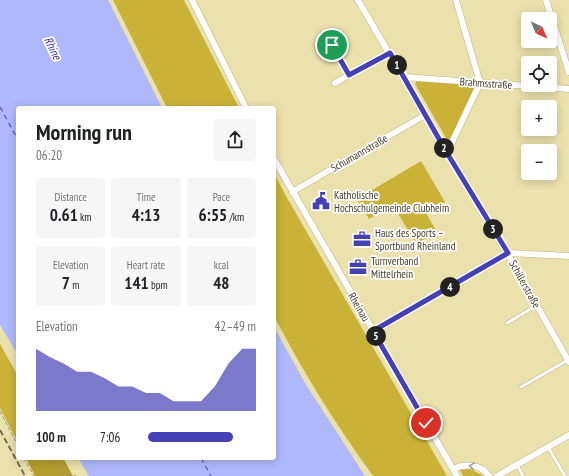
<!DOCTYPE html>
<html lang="en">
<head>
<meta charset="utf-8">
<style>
  body { margin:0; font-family:"PT Sans Narrow",sans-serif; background:#f6f6f6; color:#202124; height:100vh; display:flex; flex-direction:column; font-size:15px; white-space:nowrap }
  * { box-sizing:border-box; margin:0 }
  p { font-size:13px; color:#757577 }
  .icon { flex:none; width:22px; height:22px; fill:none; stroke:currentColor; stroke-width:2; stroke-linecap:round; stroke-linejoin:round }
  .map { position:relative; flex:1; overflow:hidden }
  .panel { position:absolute; left:16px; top:106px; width:260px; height:354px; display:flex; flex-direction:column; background:#fff; border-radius:4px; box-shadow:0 2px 10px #0003 }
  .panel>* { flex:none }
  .needle { width:26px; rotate:136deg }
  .fabs { position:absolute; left:521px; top:12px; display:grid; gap:8px }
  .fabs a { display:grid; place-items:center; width:36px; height:36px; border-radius:4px; background:#fff; box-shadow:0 2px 10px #0003; font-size:20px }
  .pin { position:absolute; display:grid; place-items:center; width:34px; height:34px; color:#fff; margin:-17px; border:2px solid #fff; border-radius:50%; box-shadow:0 1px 4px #0007 }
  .km { position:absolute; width:20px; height:20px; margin:-10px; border-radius:50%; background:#222; color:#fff; font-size:11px; line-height:20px; text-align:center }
  .round { display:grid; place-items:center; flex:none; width:42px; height:42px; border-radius:4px; background:#f6f6f6 }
  .headline { display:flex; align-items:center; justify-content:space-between; height:68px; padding:0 20px }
  h1 { font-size:22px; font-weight:800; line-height:30px }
  .figures { display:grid; grid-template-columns:repeat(3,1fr); gap:6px; height:68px; padding:4px 20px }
  .figures div { display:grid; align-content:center; border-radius:4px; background:#f6f6f6; text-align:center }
  .figures b { font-size:17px; font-weight:800 }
  .figures small { font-size:11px; font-weight:400 }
  .figures p { font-size:11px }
  .chart { height:112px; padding:8px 20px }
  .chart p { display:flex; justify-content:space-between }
  .chart svg { width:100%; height:72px; margin-top:4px; fill:#4540b6; opacity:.7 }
  ul { padding:0 20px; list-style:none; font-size:13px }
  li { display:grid; grid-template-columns:64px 48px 1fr; align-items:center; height:30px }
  li i { height:10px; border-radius:5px; background:#4540b6 }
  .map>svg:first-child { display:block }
  .green { fill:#c9b237 }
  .forest { fill:#b49f2e }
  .water { fill:#afb8fc }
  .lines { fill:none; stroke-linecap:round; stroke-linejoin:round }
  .ferry { stroke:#3b2fae; stroke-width:1; stroke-dasharray:5 4; stroke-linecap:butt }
  .lane-casing { stroke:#bfb582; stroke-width:4 }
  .street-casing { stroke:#bfb582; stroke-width:7 }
  .path { stroke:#9b936e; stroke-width:1; stroke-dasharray:4 2; stroke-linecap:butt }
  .lane { stroke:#fff; stroke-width:3 }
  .street { stroke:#fff; stroke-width:6 }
  .rail { stroke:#766f50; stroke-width:2; stroke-dasharray:6 3; stroke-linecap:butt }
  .oneway { stroke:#a09e93 }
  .route-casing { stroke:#fff; stroke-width:8 }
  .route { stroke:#4540b6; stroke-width:5 }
  .labels { text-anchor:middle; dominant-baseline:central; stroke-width:3.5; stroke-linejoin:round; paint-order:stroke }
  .street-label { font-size:11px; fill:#413c27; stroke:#fff }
  .poi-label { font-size:11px; fill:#413c27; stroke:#fff; text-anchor:start }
  .water-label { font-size:12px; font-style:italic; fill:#3b2fae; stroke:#fff }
</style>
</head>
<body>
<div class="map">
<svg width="569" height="476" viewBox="0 0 569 476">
  <rect width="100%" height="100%" fill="#ebe1ad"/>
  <g class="green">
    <path d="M113,0H184L239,108H167Z"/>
    <path d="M417,81L474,85L475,89L450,139L446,138L415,84Z"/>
    <path d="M421,161L445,202L426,213L437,232L416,244L393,205L369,219L357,199Z"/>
    <path d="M274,173L286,196L447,476H373C336,425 303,372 274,316Z"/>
    <path d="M0,344L18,376V443L0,408Z"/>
    <path d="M470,469L484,476H463L460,470Z"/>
  </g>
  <path class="forest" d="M26,458H63L73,476H35Z"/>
  <g class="water">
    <path d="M0,0H108L162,108H18V355L0,325Z"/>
    <path d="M274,327L305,383L365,476H89L78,458H274Z"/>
  </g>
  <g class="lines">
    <g class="ferry">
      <path d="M0,107L18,140"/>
      <path d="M201,458L211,476"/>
    </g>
    <g class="lane-casing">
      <g id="lane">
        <path d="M507,323L537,305"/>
        <path d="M521,387L568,360"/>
        <path d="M548,447L565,476"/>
        <path d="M517,465L523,476"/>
      </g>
    </g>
    <g class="street-casing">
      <g id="street">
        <path d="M192,0L246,108"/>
        <path d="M358,0L447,153L507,253L569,362"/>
        <path d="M546,0L569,72"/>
        <path d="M329,38L332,45L349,75"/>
        <path d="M404,77L569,89"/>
        <path d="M335,83L389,53"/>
        <path d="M447,153L480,83L456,0"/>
        <path d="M274,159L457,476"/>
        <path d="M292,192L425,115"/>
        <path d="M373,331L507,253L569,256"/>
        <path d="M453,469C465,463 481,464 489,476"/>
        <path d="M497,476L569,435"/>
      </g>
    </g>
    <g class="path">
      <path d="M0,411L18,446"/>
      <path d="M24,458L34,476"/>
      <path d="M52,458L60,473L71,476"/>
      <path d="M74,475L76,476"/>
    </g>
    <use href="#lane" class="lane"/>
    <use href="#street" class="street"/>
    <path class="rail" d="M0,430L25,476"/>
  </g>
  <defs><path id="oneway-chevron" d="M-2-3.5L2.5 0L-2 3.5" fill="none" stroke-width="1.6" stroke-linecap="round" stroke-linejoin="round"/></defs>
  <use class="oneway" href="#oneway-chevron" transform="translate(472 466) rotate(-171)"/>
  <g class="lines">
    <g class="route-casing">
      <path id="route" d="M332,45L349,75L390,53L447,153L508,253L373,331L426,423"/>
    </g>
    <use href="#route" class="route"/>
  </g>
  <defs>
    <g id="civic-bare" transform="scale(1.38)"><path d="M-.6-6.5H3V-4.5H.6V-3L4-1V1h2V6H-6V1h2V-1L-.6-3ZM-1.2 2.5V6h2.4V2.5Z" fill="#4540b6" stroke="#fff" stroke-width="2.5" paint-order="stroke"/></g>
    <g id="office-bare" transform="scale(1.38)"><path d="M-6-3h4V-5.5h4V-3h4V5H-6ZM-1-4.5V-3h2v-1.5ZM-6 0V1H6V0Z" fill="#4540b6" stroke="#fff" stroke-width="2.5" paint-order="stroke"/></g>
  </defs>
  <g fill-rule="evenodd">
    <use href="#civic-bare" x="321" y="201"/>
    <use href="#office-bare" x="362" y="239"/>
    <use href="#office-bare" x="358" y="267"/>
  </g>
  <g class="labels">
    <g class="street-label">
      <text transform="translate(486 83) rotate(4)">Brahmsstraße</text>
      <text transform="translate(359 153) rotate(-30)">Schumannstraße</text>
      <text transform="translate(525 284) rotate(61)">Schillerstraße</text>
      <text transform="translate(359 307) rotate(60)">Rheinau</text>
    </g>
    <g class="poi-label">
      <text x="334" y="195">Katholische<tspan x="334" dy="13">Hochschulgemeinde Clubheim</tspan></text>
      <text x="375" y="233">Haus des Sports –<tspan x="375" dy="13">Sportbund Rheinland</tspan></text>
      <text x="371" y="261">Turnverband<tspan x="371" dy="13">Mittelrhein</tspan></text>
    </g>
    <g class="water-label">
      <text transform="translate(53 48) rotate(64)">Rhine</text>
    </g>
  </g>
</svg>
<div class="fabs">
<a><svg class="needle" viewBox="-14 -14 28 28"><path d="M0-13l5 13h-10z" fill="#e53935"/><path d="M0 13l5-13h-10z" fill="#757577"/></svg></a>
<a><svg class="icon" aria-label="locate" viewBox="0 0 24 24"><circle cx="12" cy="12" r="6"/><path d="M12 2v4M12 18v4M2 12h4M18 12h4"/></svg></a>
<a>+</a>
<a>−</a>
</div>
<div class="pin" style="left:332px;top:45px;background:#1e9e55"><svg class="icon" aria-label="arrive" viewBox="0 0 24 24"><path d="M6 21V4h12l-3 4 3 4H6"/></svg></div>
<div class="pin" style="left:426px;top:423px;background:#d93025"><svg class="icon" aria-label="check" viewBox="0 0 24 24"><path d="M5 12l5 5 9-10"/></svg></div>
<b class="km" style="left:397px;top:65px">1</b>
<b class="km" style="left:444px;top:148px">2</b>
<b class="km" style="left:493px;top:229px">3</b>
<b class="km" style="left:450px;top:287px">4</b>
<b class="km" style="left:376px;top:336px">5</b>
<section class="panel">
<div class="headline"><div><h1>Morning run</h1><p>06:20</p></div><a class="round"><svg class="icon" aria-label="share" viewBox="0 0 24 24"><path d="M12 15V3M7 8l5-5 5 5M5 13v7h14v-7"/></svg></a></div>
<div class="figures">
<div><p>Distance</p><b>0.61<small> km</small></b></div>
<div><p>Time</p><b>4:13</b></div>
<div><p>Pace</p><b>6:55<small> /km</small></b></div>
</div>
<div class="figures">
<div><p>Elevation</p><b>7<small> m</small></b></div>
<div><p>Heart rate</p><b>141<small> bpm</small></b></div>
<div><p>kcal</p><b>48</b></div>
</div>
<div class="chart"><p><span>Elevation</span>42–49 m</p>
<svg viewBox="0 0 160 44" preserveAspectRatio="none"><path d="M0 44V6L10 11L20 15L30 20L40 20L50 24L60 29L70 29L80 33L90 33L100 38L110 38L120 38L130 29L140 15L150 6L160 6V44z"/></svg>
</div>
<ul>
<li><b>100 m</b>7:06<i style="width:79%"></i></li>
</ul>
</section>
</div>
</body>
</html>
